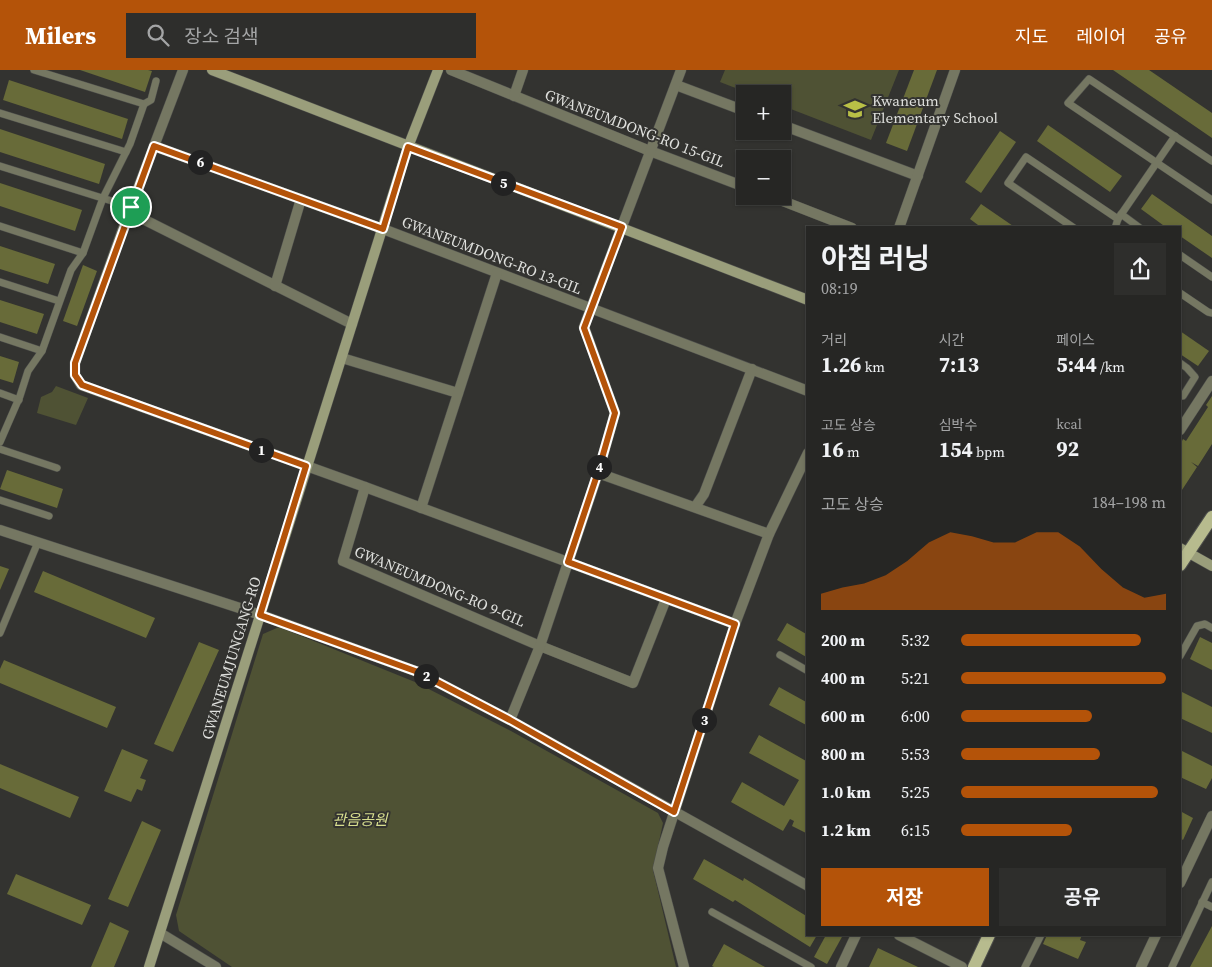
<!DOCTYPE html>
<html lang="ko">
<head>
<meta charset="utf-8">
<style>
  body { margin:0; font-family:"Source Serif 4","Noto Sans KR",serif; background:#2e2e2c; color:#f1f3f6; height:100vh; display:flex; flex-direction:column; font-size:19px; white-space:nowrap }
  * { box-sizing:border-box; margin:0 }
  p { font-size:16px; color:#a4a5a6 }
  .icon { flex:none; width:28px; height:28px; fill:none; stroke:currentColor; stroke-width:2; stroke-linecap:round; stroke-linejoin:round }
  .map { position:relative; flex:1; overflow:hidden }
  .side { position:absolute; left:806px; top:156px; width:375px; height:710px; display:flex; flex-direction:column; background:#262624; border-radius:0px; box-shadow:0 1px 4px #0004,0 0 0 1px #424341 }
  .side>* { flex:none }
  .fabs { position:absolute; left:736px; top:15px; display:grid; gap:10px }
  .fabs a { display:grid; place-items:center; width:55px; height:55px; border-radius:0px; background:#262624; box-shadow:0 1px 4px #0004,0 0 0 1px #424341; font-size:25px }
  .pin { position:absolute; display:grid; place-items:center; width:42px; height:42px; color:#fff; margin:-21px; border:2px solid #fff; border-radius:50%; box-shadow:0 1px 5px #0007 }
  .km { position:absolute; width:25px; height:25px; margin:-12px; border-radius:50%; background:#222; color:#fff; font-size:14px; line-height:25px; text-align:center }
  .round { display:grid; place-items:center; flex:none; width:52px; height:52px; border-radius:0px; background:#2e2e2c }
  .overview { display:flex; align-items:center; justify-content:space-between; height:85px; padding:0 15px }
  h1 { font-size:28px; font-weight:700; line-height:38px }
  .figures { display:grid; grid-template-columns:repeat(3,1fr); gap:8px; height:85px; padding:5px 15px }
  .figures div { display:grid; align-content:center }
  .figures b { font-size:21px; font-weight:700 }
  .figures small { font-size:14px; font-weight:400 }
  .figures p { font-size:14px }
  .chart { height:140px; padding:10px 15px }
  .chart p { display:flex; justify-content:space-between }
  .chart svg { width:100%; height:90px; margin-top:5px; fill:#b45309; opacity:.7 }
  .primary-button { display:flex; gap:10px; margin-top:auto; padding:10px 15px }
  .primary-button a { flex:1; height:58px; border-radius:0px; background:#b45309; color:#fff; font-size:20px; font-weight:700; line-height:58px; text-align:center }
  .primary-button a+a { background:#2e2e2c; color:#f1f3f6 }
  ul { padding:0 15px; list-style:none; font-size:16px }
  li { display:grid; grid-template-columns:80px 60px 1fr; align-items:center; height:38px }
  li i { height:12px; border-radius:6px; background:#b45309 }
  header { display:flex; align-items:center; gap:30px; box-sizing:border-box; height:70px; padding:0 25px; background:#b45309; color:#fff }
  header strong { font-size:24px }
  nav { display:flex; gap:28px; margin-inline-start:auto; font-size:18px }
  .search { width:350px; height:45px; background:#2e2e2c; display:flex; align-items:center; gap:12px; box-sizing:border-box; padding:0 18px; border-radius:0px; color:#a4a5a6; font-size:19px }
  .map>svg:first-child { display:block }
  .green { fill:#4f5234 }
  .building { fill:#686b39 }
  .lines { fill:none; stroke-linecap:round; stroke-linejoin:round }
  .service-casing { stroke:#4e4f4c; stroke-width:8 }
  .minor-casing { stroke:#4e4f4c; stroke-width:11 }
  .secondary-casing { stroke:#4e4f4c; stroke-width:11 }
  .primary-casing { stroke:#4e4f4c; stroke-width:14 }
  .service { stroke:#757762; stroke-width:7 }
  .minor { stroke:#757762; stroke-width:10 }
  .secondary { stroke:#9a9e7b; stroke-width:10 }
  .primary { stroke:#b7bb8e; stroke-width:12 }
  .route-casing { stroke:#fff; stroke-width:10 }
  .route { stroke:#b45309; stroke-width:6 }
  .labels { text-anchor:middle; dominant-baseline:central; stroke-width:4; stroke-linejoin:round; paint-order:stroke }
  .poi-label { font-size:15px; fill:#dedfdc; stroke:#333330; text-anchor:start }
  .street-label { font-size:15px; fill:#dedfdc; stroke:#333330 }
  .park-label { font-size:15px; font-style:italic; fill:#d7de8e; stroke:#333330 }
</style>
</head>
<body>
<header>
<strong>Milers</strong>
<div class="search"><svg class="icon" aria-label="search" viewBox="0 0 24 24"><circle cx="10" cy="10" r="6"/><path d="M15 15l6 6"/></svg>장소 검색</div>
<nav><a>지도</a><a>레이어</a><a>공유</a></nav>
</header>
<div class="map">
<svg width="1212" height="897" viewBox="0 0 1212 897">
  <rect width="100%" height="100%" fill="#333330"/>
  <g class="green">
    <path d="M725,0H899L871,70L783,36L782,24H751L720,12Z"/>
    <path d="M56,316L88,328L76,355L37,343L41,327L52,322Z"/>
    <path d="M279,557L415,612L511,661L658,743L663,753L653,800L676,897H232L179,861L176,845L263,564Z"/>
  </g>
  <g class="building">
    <path d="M80,0H148L152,1L145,22Z"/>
    <path d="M914,0H937L907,81L886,73Z"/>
    <path d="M1113,0H1149L1212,43V68Z"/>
    <path d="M9,10L128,49L122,69L3,30Z"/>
    <path d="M1048,55L1122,106L1110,122L1037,71Z"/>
    <path d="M0,59L105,94L99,114L0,82Z"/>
    <path d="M1000,61L1016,72L981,123L965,112Z"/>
    <path d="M0,113L82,140L75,161L0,136Z"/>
    <path d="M1152,124L1212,166V188L1180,166V158H1167L1141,139Z"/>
    <path d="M981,134L1016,158H982L970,149Z"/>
    <path d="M0,176L55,194L48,214L0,199Z"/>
    <path d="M83,195L97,201L77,256L63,251Z"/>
    <path d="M0,230L44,244L37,264L0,252Z"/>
    <path d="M1180,261L1209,281L1198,296L1180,284Z"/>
    <path d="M0,286L19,292L13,313L0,309Z"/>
    <path d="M1212,326V374L1198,396L1191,392L1197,397L1180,423V375L1183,369L1186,371L1208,337L1206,335Z"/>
    <path d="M7,400L63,419L57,438L0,419Z"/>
    <path d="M0,496L9,499L0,520Z"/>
    <path d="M43,501L155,548L146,568L34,522Z"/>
    <path d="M787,553L808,565V588L777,570Z"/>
    <path d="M1200,567L1212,573V600L1190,589Z"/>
    <path d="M199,572L219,580L173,682L154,674Z"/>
    <path d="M4,590L116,637L107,658L0,613V599Z"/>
    <path d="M779,617L808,633V656L769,635Z"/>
    <path d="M1180,621L1212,637V663L1180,648Z"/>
    <path d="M759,665L808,692V764L792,756L794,751L790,749L783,761L731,732L742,712L784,736L799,710L749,683Z"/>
    <path d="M122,679L148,690L140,708L146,710L142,721L137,719L131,732L104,721Z"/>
    <path d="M1180,680L1212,696V708L1206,719L1180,707Z"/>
    <path d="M0,694L79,727L70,748L0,718Z"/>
    <path d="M1180,741L1193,748L1183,770L1180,768Z"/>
    <path d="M142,751L161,760L128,837L108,829Z"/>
    <path d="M704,789L743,811L744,808L808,847V865H817L810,877L735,830L733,832L693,809Z"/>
    <path d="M16,804L91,835L82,855L7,824Z"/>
    <path d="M110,852L129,861L114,897H91Z"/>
    <path d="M1212,856V897H1190Z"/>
    <path d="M826,865H843L827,894L814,887Z"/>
    <path d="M1047,865H1082L1080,870L1086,872L1078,889L1043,874Z"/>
    <path d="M724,874L765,897H714L712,896Z"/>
    <path d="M878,878L918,897H869Z"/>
  </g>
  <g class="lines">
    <g class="service-casing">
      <g id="service">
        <path d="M144,34L151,30L156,11"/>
        <path d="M0,43L126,82"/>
        <path d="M1212,91L1089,9L1068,33L1212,130"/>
        <path d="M0,96L131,137"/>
        <path d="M1121,144L1140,158"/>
        <path d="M0,156L83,183"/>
        <path d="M1074,158L1008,113L1026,87L1118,149"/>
        <path d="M1115,158L1118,149L1175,66"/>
        <path d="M1180,185L1212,207"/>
        <path d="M0,212L59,231"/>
        <path d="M1180,223L1208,242L1212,243"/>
        <path d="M0,267L42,281"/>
        <path d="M1180,293L1187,298L1195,307L1183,326H1180"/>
        <path d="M0,323L19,330"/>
        <path d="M0,372L20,326L28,301L42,281L71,200L83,183L103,128L130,74L144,34L34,0"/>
        <path d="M0,379L57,398"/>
        <path d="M0,430L49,446"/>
        <path d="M0,563L38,472"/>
        <path d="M780,585L808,601"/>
        <path d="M1180,586L1197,556L1205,554L1212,558"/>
        <path d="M1202,832L1212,837"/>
        <path d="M712,842L811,897"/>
        <path d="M1025,897L1041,865"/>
        <path d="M1172,897L1212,812"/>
      </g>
    </g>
    <g class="minor-casing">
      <g id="minor">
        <path d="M183,0L129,142L75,293V305L81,315L365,417L735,554"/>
        <path d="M451,0L650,81L745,117"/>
        <path d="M676,15L745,41"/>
        <path d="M514,26L523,0"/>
        <path d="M782,55L918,106"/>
        <path d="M154,76L383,159L808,321"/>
        <path d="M770,126L852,158"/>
        <path d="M129,142L352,254"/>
        <path d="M899,158L955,0"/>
        <path d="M275,216L301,129"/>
        <path d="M342,288L458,323"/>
        <path d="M1180,360L1212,311"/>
        <path d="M598,403L769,464"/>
        <path d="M365,417L343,491L540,576L633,613L666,529"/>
        <path d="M695,437L704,424L752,299"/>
        <path d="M421,438L497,203"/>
        <path d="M0,460L261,545L418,602L510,650L808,816"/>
        <path d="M510,650L540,576L598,403L615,343L584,257L681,0"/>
        <path d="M1180,813L1212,746"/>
        <path d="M160,863L216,897"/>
        <path d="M899,865L962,897"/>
        <path d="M684,897L658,798L663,777L735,554L769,464L808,383"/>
        <path d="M841,897L856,865"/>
        <path d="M1141,897L1156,865"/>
      </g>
    </g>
    <g class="secondary-casing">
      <g id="secondary">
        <path d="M212,0C410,78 610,152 808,230"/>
        <path d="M1180,478L1212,496"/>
        <path d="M149,897L408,77L438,0"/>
      </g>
    </g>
    <g class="primary-casing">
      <g id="primary">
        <path d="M1180,495L1212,447"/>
        <path d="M974,897L989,865"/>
      </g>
    </g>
    <use href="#service" class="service"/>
    <use href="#minor" class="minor"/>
    <use href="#secondary" class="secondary"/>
    <use href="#primary" class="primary"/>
  </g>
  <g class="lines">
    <g class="route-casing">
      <path id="route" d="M154,76L383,159L408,77L622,157L584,258L615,343L598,402L568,492L735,554L674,742L510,650L418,602L260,545L306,396L82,315L75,305V293Z"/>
    </g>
    <use href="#route" class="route"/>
  </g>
  <defs>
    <g id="school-bare" transform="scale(1.725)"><path d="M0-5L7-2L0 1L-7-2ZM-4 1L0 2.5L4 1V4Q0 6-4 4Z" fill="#b9c046" stroke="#333330" stroke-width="2.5" paint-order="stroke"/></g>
  </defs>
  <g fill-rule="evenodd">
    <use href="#school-bare" x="855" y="39"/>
  </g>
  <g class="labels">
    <g class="poi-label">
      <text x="872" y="30">Kwaneum<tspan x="872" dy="17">Elementary School</tspan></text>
    </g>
    <g class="street-label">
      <text transform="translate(635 58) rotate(21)">GWANEUMDONG-RO 15-GIL</text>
      <text transform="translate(492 185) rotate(21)">GWANEUMDONG-RO 13-GIL</text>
      <text transform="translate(440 516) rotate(23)">GWANEUMDONG-RO 9-GIL</text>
      <text transform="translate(231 588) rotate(-73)">GWANEUMJUNGANG-RO</text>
    </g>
    <g class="park-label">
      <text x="360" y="749">관음공원</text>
    </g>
  </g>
</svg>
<div class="fabs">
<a>+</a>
<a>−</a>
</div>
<div class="pin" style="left:131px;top:137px;background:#1e9e55"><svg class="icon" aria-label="arrive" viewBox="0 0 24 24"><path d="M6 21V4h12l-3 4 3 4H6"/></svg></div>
<b class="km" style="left:261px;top:380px">1</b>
<b class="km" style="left:426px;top:606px">2</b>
<b class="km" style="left:704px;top:650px">3</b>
<b class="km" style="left:599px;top:397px">4</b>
<b class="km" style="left:503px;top:113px">5</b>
<b class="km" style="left:200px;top:92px">6</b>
<section class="side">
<div class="overview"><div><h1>아침 러닝</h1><p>08:19</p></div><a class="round"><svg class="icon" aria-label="share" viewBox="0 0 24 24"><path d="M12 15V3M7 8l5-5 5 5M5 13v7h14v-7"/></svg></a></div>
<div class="figures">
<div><p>거리</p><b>1.26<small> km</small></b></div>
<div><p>시간</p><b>7:13</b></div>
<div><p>페이스</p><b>5:44<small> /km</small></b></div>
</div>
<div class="figures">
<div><p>고도 상승</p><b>16<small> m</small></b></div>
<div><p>심박수</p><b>154<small> bpm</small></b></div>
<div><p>kcal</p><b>92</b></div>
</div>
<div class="chart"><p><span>고도 상승</span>184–198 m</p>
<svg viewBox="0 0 160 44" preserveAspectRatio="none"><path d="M0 44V36L10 33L20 31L30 27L40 20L50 11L60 6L70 8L80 11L90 11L100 6L110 6L120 13L130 24L140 33L150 38L160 36V44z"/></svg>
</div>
<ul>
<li><b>200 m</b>5:32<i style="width:88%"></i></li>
<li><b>400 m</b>5:21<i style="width:100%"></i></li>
<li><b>600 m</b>6:00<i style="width:64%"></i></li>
<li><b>800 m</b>5:53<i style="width:68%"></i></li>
<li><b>1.0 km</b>5:25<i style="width:96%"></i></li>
<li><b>1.2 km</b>6:15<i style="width:54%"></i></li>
</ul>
<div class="primary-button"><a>저장</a><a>공유</a></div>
</section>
</div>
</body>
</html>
